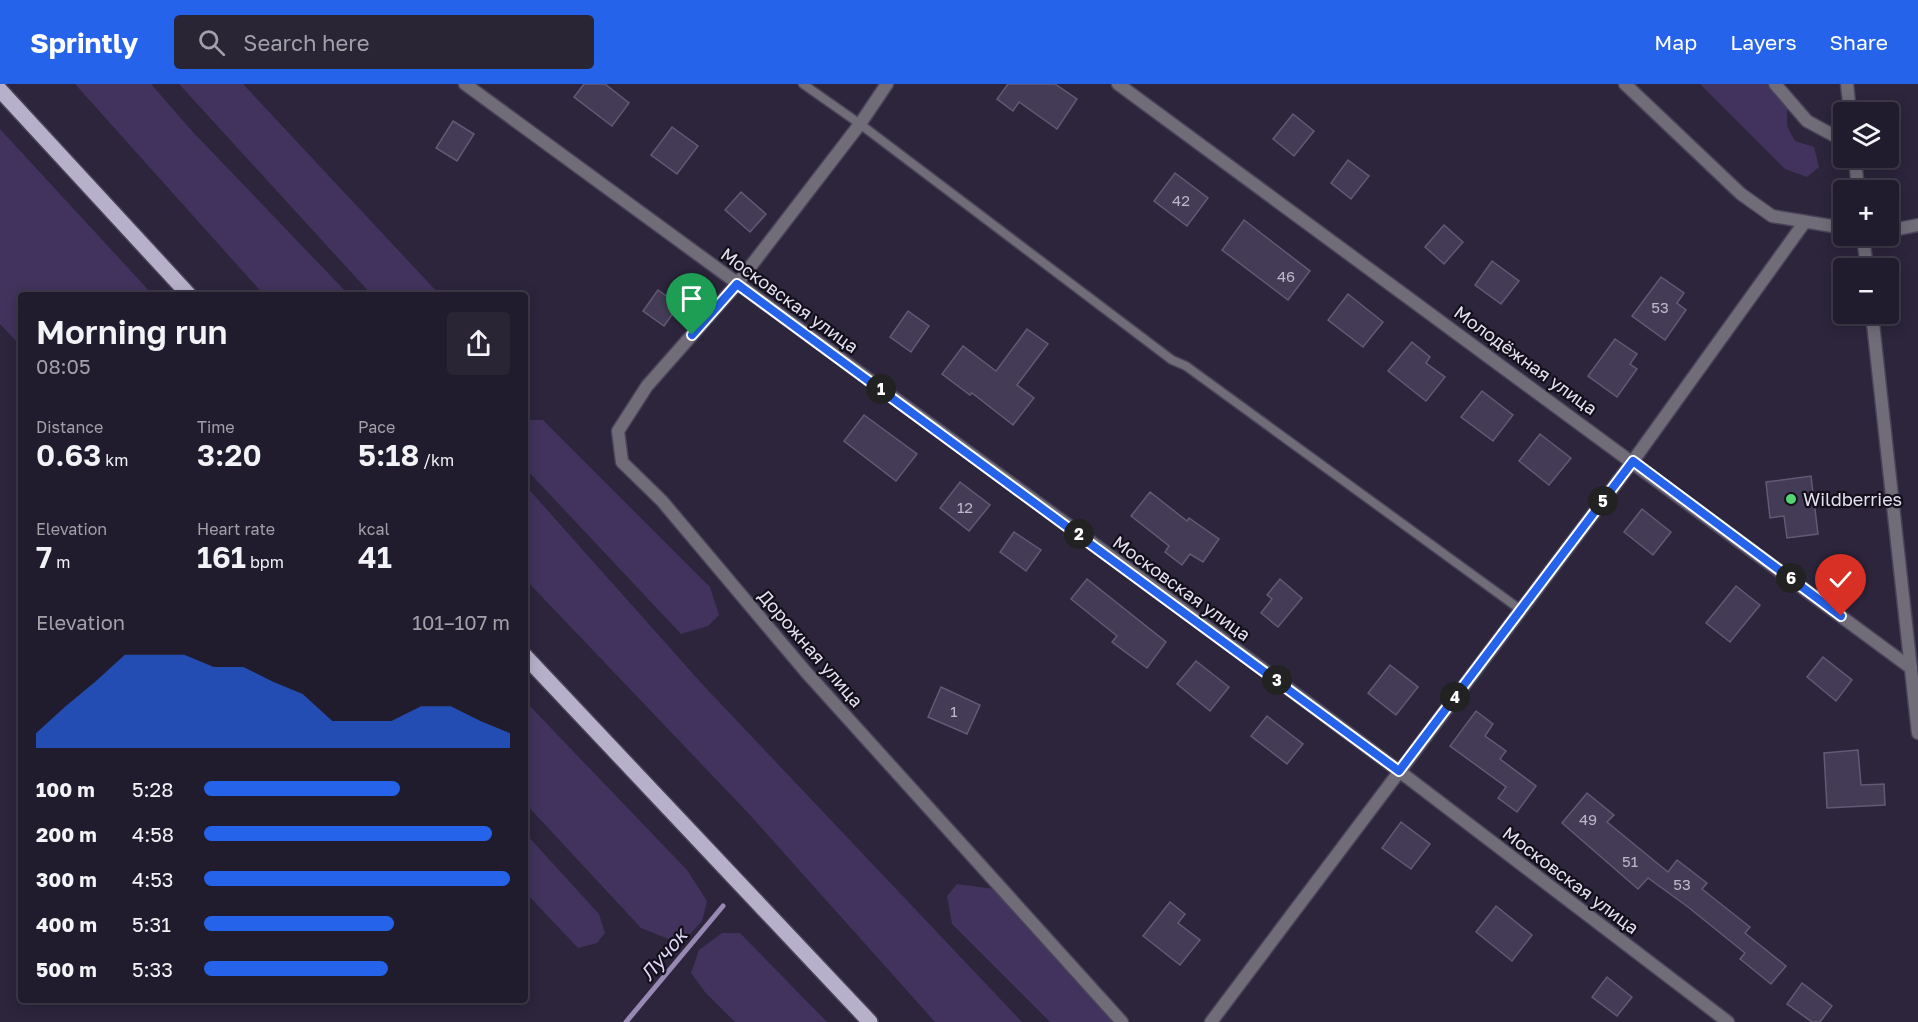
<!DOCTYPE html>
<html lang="en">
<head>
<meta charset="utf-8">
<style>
  body { margin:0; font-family:"Golos Text",sans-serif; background:#292535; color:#f1f3f6; height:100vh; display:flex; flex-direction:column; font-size:22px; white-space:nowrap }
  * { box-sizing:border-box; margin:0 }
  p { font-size:20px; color:#a2a1aa }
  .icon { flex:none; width:33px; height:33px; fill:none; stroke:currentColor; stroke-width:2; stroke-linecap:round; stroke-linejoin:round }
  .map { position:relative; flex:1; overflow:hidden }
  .panel { position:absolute; left:18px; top:208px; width:510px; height:711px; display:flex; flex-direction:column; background:#211c2d; border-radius:6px; box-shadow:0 3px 15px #0003,0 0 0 2px #3e3a49 }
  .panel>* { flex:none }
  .controls { position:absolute; left:1833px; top:18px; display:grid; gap:12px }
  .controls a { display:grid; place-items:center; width:66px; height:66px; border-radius:6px; background:#211c2d; box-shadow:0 3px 15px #0003,0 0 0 2px #3e3a49; font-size:30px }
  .pin { position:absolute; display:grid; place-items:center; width:51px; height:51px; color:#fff; margin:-62px -26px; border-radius:50% 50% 50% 0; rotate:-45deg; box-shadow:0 0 6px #0007 }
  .pin .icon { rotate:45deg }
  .km { position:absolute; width:30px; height:30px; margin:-15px; border-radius:50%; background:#222; color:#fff; font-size:16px; line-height:30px; text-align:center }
  .round { display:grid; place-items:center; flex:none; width:63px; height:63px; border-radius:6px; background:#292535 }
  .summary { display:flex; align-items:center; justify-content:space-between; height:102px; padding:0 18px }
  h1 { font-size:33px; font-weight:600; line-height:45px }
  .figures { display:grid; grid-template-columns:repeat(3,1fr); gap:9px; height:102px; padding:6px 18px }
  .figures div { display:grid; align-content:center }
  .figures b { font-size:30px; font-weight:600 }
  .figures small { font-size:16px; font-weight:400 }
  .figures p { font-size:16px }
  .chart { height:168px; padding:12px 18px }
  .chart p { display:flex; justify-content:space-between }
  .chart svg { width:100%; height:108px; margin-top:6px; fill:#2563eb; opacity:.7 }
  ul { padding:0 18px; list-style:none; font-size:20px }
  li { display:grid; grid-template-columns:96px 72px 1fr; align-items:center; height:45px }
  li i { height:15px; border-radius:8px; background:#2563eb }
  header { display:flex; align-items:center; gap:36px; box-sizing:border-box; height:84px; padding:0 30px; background:#2563eb; color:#fff }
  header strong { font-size:28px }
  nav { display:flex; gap:33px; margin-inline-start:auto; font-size:21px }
  .search { width:420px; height:54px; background:#292535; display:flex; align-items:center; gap:15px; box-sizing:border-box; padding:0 21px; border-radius:6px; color:#a2a1aa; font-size:22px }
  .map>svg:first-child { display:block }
  .green { fill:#41335d }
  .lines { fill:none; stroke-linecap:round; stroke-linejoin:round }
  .stream { stroke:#9789b4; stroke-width:5 }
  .building { fill:#443c56; stroke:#625a75; stroke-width:1.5 }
  .service-casing { stroke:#494359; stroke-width:11 }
  .minor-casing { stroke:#494359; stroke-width:15 }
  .primary-casing { stroke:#494359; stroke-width:18 }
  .service { stroke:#706d79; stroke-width:8 }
  .minor { stroke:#706d79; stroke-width:12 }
  .primary { stroke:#b7b0ca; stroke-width:15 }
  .route-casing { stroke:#fff; stroke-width:12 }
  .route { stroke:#2563eb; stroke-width:8 }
  .poi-dot { fill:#53d672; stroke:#13101b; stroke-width:2 }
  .labels { text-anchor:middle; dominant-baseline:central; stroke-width:4.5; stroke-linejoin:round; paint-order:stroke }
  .number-label { font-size:15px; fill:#bcb7ca }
  .street-label { font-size:18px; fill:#e4e0f0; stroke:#13101b }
  .poi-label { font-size:18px; fill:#e4e0f0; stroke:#13101b; text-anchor:start }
  .water-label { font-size:20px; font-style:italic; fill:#dfd6f7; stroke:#13101b }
</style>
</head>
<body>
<header>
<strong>Sprintly</strong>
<div class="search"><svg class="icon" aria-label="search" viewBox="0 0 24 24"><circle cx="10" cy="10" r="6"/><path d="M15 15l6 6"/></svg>Search here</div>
<nav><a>Map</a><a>Layers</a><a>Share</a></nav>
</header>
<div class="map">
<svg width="1918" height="938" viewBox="0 0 1918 938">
  <rect width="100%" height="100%" fill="#2c253c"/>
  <g class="green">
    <path d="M75,0H151L192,47L349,211H264Z"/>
    <path d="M179,0H243L440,211H372Z"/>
    <path d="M1700,0H1769L1787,19V42L1795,57L1814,63L1819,83L1807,93L1785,85Z"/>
    <path d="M0,45L153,211L21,212V262L0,240Z"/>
    <path d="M525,336H543L710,503L719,531L708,542L681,550L525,384Z"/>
    <path d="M525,401L703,601L1022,938H935L749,730L525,495Z"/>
    <path d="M525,617L687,786L707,817L702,837L690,850L671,856L641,844L525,719Z"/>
    <path d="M525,749L599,830L605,849L597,859L578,864L525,808Z"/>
    <path d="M957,800L994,805L1118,938H1050L952,840L947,812Z"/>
    <path d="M722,849H740L827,938H735L705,908L691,889L699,866Z"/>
  </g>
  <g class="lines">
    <path class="stream" d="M626,938L723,822"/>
  </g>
  <g class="building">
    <path d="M584,0H605L629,19L612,42L574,13Z"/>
    <path d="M1008,0H1055L1077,15L1057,45L1019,18L1013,27L997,15Z"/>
    <path d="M1293,30L1314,47L1294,72L1273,55Z"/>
    <path d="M453,37L474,50L457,77L436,64Z"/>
    <path d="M672,43L698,62L677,90L651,71Z"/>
    <path d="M1348,76L1369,92L1351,115L1331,99Z"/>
    <path d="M1175,89L1208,114L1187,142L1154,117Z"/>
    <path d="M741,108L766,130L750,148L725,126Z"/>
    <path d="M1244,136L1310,187L1288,216L1222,166Z"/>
    <path d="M1444,141L1463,158L1444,180L1425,163Z"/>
    <path d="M1492,177L1519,197L1501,220L1475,201Z"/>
    <path d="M1661,193L1684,209L1677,219L1686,226L1665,256L1632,232Z"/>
    <path d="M658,206L679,221L664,242L643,227Z"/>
    <path d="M1348,210L1383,238L1363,263L1328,236Z"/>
    <path d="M908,227L929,242L911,268L890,253Z"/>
    <path d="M1027,245L1048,260L1017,301L1034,314L1013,341L972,309L970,311L942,290L963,262L996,287Z"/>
    <path d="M1615,255L1637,270L1630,280L1637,285L1617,313L1588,292Z"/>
    <path d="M1412,258L1430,273L1426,279L1445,293L1426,317L1388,287Z"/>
    <path d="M1482,307L1513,331L1493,357L1461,333Z"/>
    <path d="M864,331L917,370L896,397L844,357Z"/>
    <path d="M1540,350L1571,374L1549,401L1519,377Z"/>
    <path d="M1811,392L1818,450L1787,454L1784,432L1770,434L1766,398Z"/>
    <path d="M960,398L990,421L969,447L940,424Z"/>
    <path d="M1150,408L1187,437L1189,434L1219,455L1203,478L1190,470L1182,481L1165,468L1169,462L1131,432Z"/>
    <path d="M1642,425L1671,448L1653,471L1624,448Z"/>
    <path d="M1014,448L1041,466L1026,487L1000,468Z"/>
    <path d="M1087,495L1166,558L1147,584L1112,558L1117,552L1071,515Z"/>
    <path d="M1280,495L1302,514L1278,543L1261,529L1272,515L1267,511Z"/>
    <path d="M1736,502L1760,521L1730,558L1706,539Z"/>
    <path d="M1823,573L1852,596L1836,617L1807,593Z"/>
    <path d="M1196,577L1229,603L1210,627L1177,600Z"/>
    <path d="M1390,581L1418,603L1396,631L1368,609Z"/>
    <path d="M941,603L980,621L967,650L928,633Z"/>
    <path d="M1476,627L1493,640L1485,652L1506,667L1500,675L1536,702L1517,728L1498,714L1506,703L1450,662Z"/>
    <path d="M1267,632L1303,660L1287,680L1251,652Z"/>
    <path d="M1858,666L1861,701L1884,700L1885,721L1827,724L1824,669Z"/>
    <path d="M1587,709L1614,731L1607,738L1668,788L1677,776L1707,799L1702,805L1750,843L1745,849L1786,882L1771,900L1740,875L1745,869L1688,823L1648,794L1638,805L1562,739Z"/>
    <path d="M1401,738L1430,760L1411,785L1382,764Z"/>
    <path d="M1170,818L1185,830L1178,839L1200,856L1180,881L1143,852Z"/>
    <path d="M1496,822L1532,851L1512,877L1476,848Z"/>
    <path d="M1607,893L1632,913L1617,932L1592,913Z"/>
    <path d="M1802,899L1832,922L1820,938H1812L1787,920Z"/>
  </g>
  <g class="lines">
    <g class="service-casing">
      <path id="service" d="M803,0L860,40L1172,276L1186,282L1521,526"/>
    </g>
    <g class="minor-casing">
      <g id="minor">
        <path d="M465,0L1150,501L1399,687L1728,938"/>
        <path d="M887,0L860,40L737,200L647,302L618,347L622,378L662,417L806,588L1122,938"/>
        <path d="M1118,0L1911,584"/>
        <path d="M1625,0L1741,110L1772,132L1844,144"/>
        <path d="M1775,0L1807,37L1844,57"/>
        <path d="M1847,0L1850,28"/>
        <path d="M1855,74L1858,106"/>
        <path d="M1888,147L1918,141"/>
        <path d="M1867,184L1863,153L1870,152"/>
        <path d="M1872,230L1918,649"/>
        <path d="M1211,938L1633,377L1804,139"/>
      </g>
    </g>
    <g class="primary-casing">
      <g id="primary">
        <path d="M0,6L190,212"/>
        <path d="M525,572L870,938"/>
      </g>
    </g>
    <use href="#service" class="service"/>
    <use href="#minor" class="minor"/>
    <use href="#primary" class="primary"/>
  </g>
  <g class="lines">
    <g class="route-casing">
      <path id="route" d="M692,251L737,200L1399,687L1633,377L1841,532"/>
    </g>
    <use href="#route" class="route"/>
  </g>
  <circle class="poi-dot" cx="1791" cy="415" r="6"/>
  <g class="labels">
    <g class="number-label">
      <text x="1181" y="116">42</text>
      <text x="1286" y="192">46</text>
      <text x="1660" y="223">53</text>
      <text x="965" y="423">12</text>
      <text x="954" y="627">1</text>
      <text x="1588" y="735">49</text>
      <text x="1630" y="777">51</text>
      <text x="1682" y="800">53</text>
    </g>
    <g class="street-label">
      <text transform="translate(790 216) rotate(36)">Московская улица</text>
      <text transform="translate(1526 276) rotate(36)">Молодёжная улица</text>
      <text transform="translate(1182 504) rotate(36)">Московская улица</text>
      <text transform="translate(811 564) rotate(49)">Дорожная улица</text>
      <text transform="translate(1571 796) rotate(37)">Московская улица</text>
    </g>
    <g class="poi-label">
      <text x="1803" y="415">Wildberries</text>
    </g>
    <g class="water-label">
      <text transform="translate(663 870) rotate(-50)">Лучок</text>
    </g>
  </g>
</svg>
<div class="controls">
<a><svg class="icon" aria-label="layers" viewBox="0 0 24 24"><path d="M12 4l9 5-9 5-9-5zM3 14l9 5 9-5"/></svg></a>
<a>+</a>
<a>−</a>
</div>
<div class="pin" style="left:692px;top:251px;background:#1e9e55"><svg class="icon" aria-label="arrive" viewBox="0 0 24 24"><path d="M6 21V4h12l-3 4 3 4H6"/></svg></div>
<div class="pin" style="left:1841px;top:532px;background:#d93025"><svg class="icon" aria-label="check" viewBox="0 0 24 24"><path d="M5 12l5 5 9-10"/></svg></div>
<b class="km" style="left:881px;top:305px">1</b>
<b class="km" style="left:1079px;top:450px">2</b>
<b class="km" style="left:1277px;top:596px">3</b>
<b class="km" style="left:1455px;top:613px">4</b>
<b class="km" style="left:1603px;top:417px">5</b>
<b class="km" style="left:1791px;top:494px">6</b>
<section class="panel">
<div class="summary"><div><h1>Morning run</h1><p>08:05</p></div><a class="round"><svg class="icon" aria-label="share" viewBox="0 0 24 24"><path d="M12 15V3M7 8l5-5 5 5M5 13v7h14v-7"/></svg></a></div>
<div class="figures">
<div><p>Distance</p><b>0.63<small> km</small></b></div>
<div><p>Time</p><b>3:20</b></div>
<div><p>Pace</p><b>5:18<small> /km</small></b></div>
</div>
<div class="figures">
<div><p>Elevation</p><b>7<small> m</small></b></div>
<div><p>Heart rate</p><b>161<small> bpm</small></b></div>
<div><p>kcal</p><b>41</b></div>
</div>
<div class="chart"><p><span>Elevation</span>101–107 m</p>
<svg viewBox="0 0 160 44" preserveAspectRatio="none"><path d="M0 44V38L10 27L20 17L30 6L40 6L50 6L60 11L70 11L80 17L90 22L100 33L110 33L120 33L130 27L140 27L150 33L160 38V44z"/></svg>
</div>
<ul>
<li><b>100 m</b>5:28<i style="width:64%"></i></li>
<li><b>200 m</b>4:58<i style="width:94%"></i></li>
<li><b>300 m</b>4:53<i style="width:100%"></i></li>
<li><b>400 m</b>5:31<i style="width:62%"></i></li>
<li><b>500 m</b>5:33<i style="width:60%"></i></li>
</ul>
</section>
</div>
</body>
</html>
